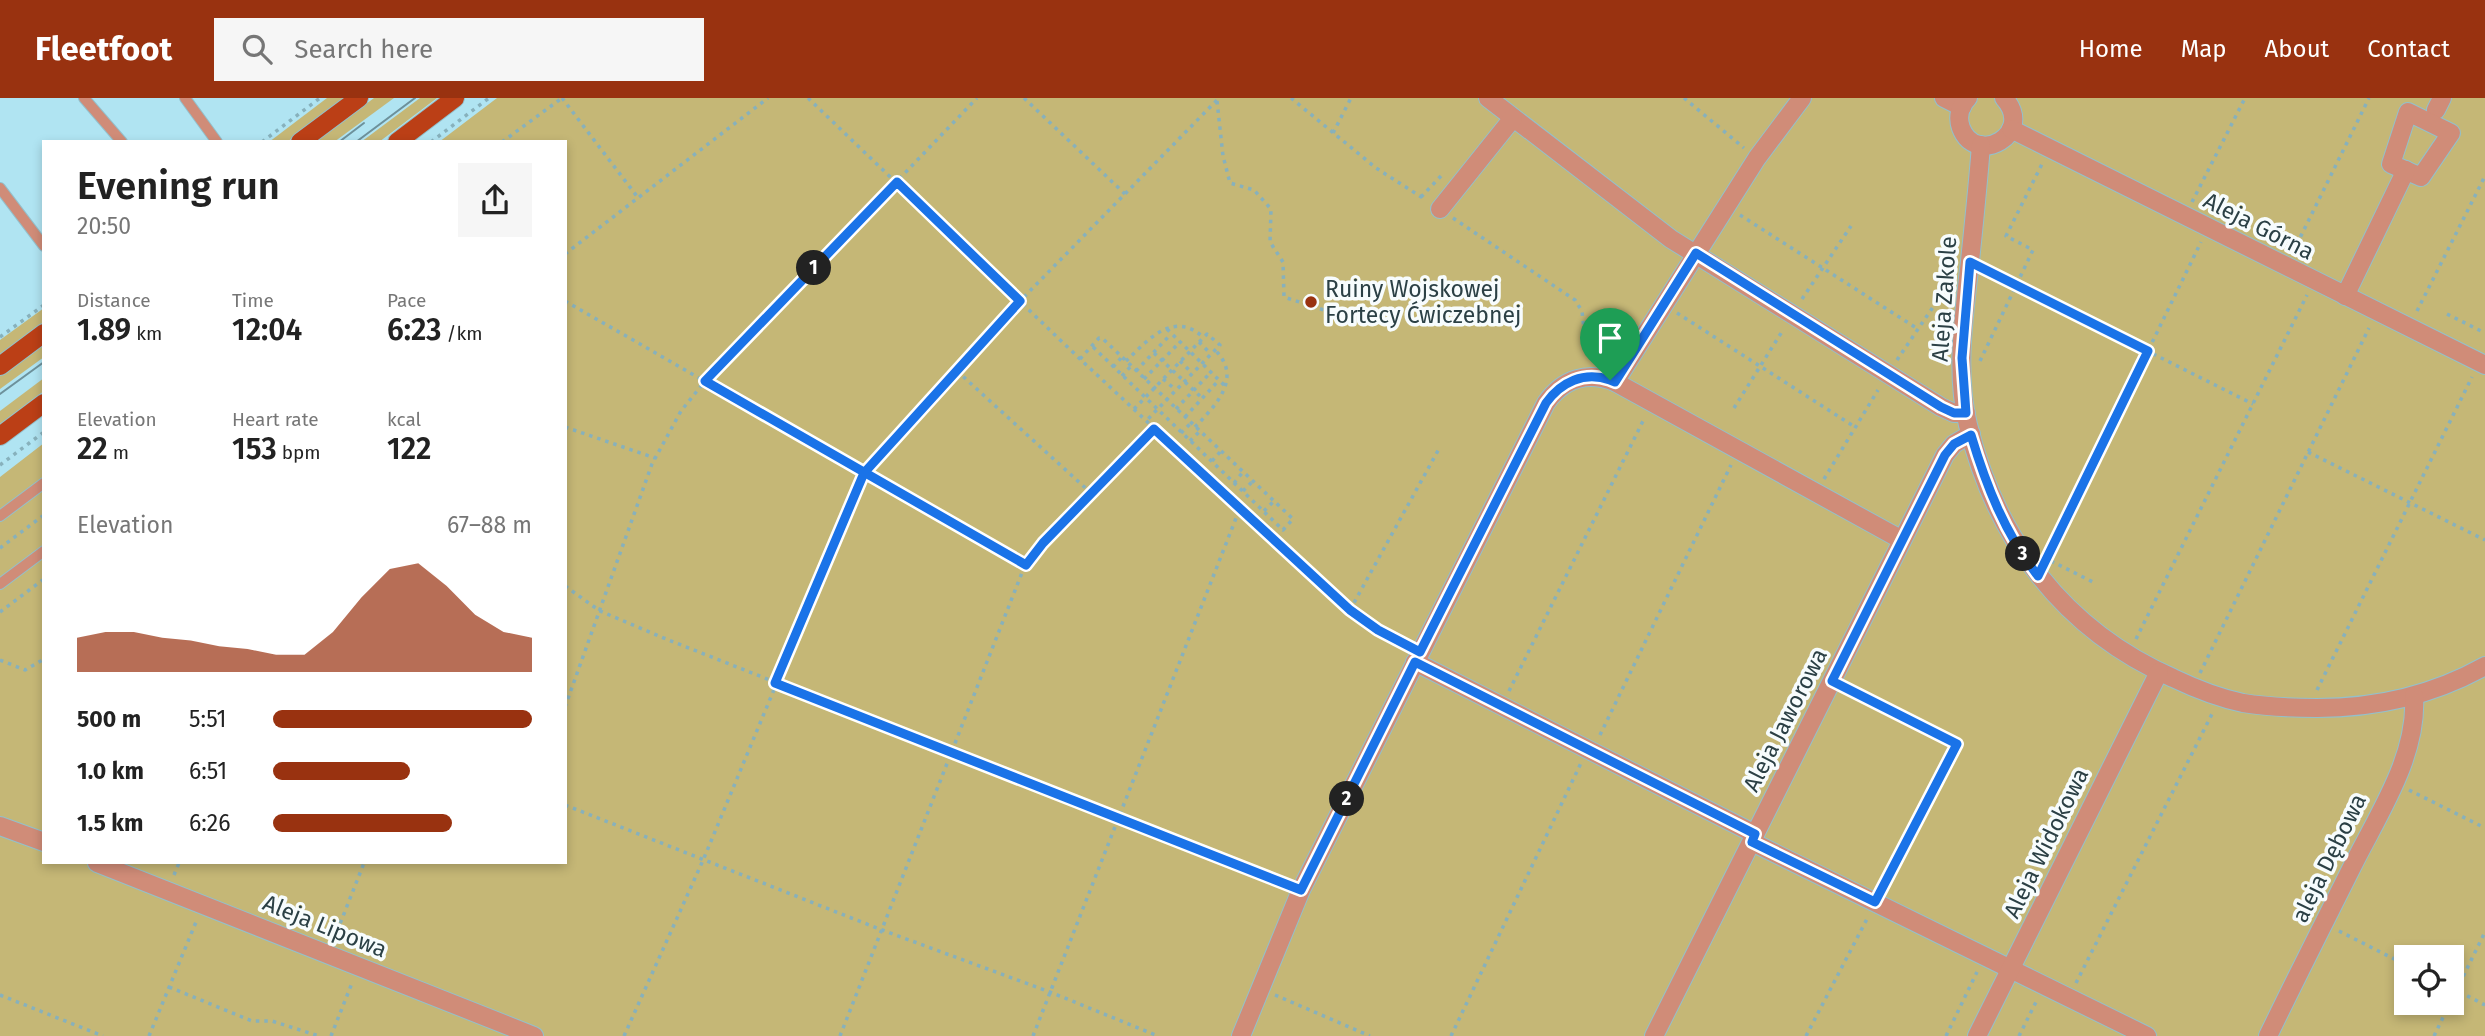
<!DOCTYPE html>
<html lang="en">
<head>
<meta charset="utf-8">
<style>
  body { margin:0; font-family:"Fira Sans",sans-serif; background:#f6f6f6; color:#222; height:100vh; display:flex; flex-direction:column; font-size:26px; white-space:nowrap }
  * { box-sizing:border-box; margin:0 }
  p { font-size:23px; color:#767676 }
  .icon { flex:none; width:38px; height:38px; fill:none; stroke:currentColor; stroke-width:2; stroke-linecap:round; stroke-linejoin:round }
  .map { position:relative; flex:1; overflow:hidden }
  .side { position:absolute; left:42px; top:42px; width:525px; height:724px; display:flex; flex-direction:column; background:#fff; border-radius:0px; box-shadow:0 4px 10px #0003 }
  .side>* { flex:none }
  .controls { position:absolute; left:2394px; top:847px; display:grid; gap:14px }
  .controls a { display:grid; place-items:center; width:70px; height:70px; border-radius:0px; background:#fff; box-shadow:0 4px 10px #0003; font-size:35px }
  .pin { position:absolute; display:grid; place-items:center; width:60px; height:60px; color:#fff; margin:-72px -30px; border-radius:50% 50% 50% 0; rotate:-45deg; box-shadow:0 0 7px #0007 }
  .pin .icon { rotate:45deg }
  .km { position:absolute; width:35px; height:35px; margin:-18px; border-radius:50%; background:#222; color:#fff; font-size:19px; line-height:35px; text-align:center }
  .round { display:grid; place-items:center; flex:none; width:74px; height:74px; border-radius:0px; background:#f6f6f6 }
  .head { display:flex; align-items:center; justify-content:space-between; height:119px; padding:0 35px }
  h1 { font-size:38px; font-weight:600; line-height:52px }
  .stats { display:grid; grid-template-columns:repeat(3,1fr); gap:10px; height:119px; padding:7px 35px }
  .stats div { display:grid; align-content:center }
  .stats b { font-size:30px; font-weight:600 }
  .stats small { font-size:19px; font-weight:400 }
  .stats p { font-size:19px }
  .chart { height:196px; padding:14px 35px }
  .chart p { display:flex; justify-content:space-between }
  .chart svg { width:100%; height:126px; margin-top:7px; fill:#993210; opacity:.7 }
  ul { padding:0 35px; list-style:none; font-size:23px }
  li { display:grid; grid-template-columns:112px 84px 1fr; align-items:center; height:52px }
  li i { height:18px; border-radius:9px; background:#993210 }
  header { display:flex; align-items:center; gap:42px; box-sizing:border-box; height:98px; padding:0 35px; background:#993210; color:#fff }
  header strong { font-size:33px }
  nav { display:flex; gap:38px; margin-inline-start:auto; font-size:24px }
  .search { width:490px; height:63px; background:#f6f6f6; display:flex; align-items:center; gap:18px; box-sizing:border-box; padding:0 24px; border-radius:0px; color:#767676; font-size:26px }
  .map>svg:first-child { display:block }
  .green { fill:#c5b776; fill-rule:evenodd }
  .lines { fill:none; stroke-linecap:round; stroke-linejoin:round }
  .lane-casing { stroke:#93c0cc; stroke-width:12 }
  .street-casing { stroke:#93c0cc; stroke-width:20 }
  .primary-casing { stroke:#93c0cc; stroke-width:20 }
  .path { stroke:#87b1bc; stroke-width:3.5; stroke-dasharray:3.5 5; stroke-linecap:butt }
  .lane { stroke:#d08c78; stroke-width:10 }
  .street { stroke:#d08c78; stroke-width:18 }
  .primary { stroke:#bb3f16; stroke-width:18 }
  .tram { stroke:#6d919b; stroke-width:2 }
  .route-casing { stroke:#fff; stroke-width:14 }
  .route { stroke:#1a73e8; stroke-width:9 }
  .poi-dot { fill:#993210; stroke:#f7fcfd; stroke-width:2.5 }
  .labels { text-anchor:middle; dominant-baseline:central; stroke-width:7; stroke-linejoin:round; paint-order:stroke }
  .street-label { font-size:23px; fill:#2b4045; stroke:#f7fcfd }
  .poi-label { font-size:23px; fill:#2b4045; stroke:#f7fcfd; text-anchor:start }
</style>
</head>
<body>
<header>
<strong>Fleetfoot</strong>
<div class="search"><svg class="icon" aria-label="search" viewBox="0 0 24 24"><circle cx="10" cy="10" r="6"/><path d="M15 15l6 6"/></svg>Search here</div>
<nav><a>Home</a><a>Map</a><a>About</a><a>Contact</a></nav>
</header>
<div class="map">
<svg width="2485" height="938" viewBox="0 0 2485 938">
  <rect width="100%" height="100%" fill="#b0e4f2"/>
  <g class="green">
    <path d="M327,0H345L287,44H269Z"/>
    <path d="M374,0H394L334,44H315Z"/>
    <path d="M420,0H437L379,44H361Z"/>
    <path d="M497,0H2485V938H0V379L44,345V765H565V44H439ZM2406,859H2452V905H2406Z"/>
    <path d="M44,210V224L0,257V242Z"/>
    <path d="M44,246V259L0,291V278Z"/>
    <path d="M44,280V293L0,326V313Z"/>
  </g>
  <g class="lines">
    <g class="lane-casing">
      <g id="lane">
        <path d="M84,0L122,44"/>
        <path d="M185,0L217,44"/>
        <path d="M0,90L44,148"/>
        <path d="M0,418L44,385"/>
        <path d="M0,486L44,453"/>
      </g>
    </g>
    <g class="street-casing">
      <g id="street">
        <path d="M1488,0L1671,141L1941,309L1954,315H1966"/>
        <path d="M1944,0L1962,9"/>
        <path d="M1968,0C1960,8 1957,19 1961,30C1976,69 2036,36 2004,0"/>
        <path d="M2436,12L2442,0"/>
        <path d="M2408,14L2451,35L2421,79L2391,66Z"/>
        <path d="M2011,31L2485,267"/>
        <path d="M1981,47C1978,86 1974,125 1970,163C1964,216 1955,274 1968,327C1996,442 2064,532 2173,580C2196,591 2219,600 2243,605C2268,609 2293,610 2317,610C2376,610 2433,597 2485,568"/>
        <path d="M1440,111L1513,20"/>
        <path d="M2345,198L2406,72"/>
        <path d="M1615,284L1757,60L1802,0"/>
        <path d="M1415,564L1755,736"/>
        <path d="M0,728L44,744"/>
        <path d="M1752,744L2147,938"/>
        <path d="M97,765L534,938"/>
        <path d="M1241,938L1301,792L1546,305C1563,281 1587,273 1615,284L1902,442"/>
        <path d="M1654,938L1945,357L1954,346L1971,336"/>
        <path d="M1977,938L2159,574"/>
        <path d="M2268,938C2295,882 2323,827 2351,771C2377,718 2418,659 2414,598"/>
      </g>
    </g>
    <g class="primary-casing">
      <g id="primary">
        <path d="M300,44L359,0"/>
        <path d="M397,44L455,0"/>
        <path d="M0,268L44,235"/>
        <path d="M0,338L44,305"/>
      </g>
    </g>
    <g class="path">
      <path d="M562,0L639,101"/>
      <path d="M808,0L1080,261L1335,499L1378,532L1405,547"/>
      <path d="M1024,0L1125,96"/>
      <path d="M1291,0L1376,70L1426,102"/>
      <path d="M1684,0L1744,50"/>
      <path d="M1217,3L1223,58L1230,85L1254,92L1271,111L1270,144L1283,164L1284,199L1333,215"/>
      <path d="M1333,35L1351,0"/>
      <path d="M262,44L320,0"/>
      <path d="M431,44L489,0"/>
      <path d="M502,44L562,0"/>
      <path d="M1421,99L1441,78"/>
      <path d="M2192,104L2245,0"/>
      <path d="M1740,117L1918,231"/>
      <path d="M1453,120L1575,202L1582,213L1585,241L1597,262"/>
      <path d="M2293,154L2369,0"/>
      <path d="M565,156L768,0"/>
      <path d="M1986,172L2253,306"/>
      <path d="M1802,201L1851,128"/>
      <path d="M565,203L1025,467"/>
      <path d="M2417,213L2485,78"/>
      <path d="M1677,215L1855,329"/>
      <path d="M2447,216L2485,235"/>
      <path d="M1167,231L1225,288"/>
      <path d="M0,239L44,207"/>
      <path d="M1199,244L1211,256"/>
      <path d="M1154,255L1202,300"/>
      <path d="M1080,261L1099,240H1102L1293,421L1283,432L1092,248"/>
      <path d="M1897,262L1948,187"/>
      <path d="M1126,263C1148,242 1173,212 1203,239"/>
      <path d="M1180,263L1192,275"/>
      <path d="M1980,263L2033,152L2006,138L2042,66"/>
      <path d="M1113,269L1122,259"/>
      <path d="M957,273L1091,395"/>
      <path d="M1136,273L1171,236"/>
      <path d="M1122,278L1131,268"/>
      <path d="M1144,281L1180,244"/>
      <path d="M1163,281L1176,292"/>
      <path d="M1734,310L1783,232"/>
      <path d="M1134,311L1207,236L1220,247L1146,323"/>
      <path d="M1176,311L1211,274"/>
      <path d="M1185,319L1219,282"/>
      <path d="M565,329L655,360"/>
      <path d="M1195,329C1216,307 1243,280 1215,252"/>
      <path d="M1181,335L1191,325"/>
      <path d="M1190,343L1200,333"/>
      <path d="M2308,354L2485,442"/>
      <path d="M1212,363L1221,353"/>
      <path d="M0,367L44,334"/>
      <path d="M1824,381L1878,292"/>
      <path d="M1234,385L1243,374"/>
      <path d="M1243,393L1253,383"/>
      <path d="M1264,413L1274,403"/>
      <path d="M0,450L44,417"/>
      <path d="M2048,458L2201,144"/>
      <path d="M2051,463L2093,484"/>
      <path d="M565,488L600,513L666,541L1286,786"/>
      <path d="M1350,512L1440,349"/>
      <path d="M0,514L44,481"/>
      <path d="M2136,541L2307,197"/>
      <path d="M0,562L25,572L44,561"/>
      <path d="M2200,575L2369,230"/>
      <path d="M1846,590L1957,646L1883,790"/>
      <path d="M2317,592L2472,279"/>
      <path d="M1509,593L1644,321"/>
      <path d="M565,609L652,366L681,313L705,283L977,0"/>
      <path d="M1600,637L1731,367"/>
      <path d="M2409,692L2485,730"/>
      <path d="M565,707L882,832L1050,894L1158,938"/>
      <path d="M174,777L179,765"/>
      <path d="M2339,833L2406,867"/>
      <path d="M334,841L364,765"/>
      <path d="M2076,885L2213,614"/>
      <path d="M169,889L252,923H272L319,938"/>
      <path d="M2452,890L2485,907"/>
      <path d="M0,897L103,938"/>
      <path d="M1275,897L1370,938"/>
      <path d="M2452,901L2485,834"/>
      <path d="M149,938L196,824"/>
      <path d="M331,938L352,885"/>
      <path d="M624,938L704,760L864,375L1020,203L1219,0"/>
      <path d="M840,938L1025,467L1043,445L1154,331"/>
      <path d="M1033,938L1240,410"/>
      <path d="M1451,938L1581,665"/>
      <path d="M1806,938L1868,819"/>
      <path d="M1946,938L1977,874"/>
      <path d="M2019,938L2037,902"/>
      <path d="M2434,938L2450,905"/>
    </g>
    <use href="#lane" class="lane"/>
    <use href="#street" class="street"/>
    <use href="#primary" class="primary"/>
    <g class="tram">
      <path d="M339,44L364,25"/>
      <path d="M356,44L415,0"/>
      <path d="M0,296L44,264"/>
    </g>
  </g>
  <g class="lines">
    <g class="route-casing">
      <path id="route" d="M1610,282C1584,273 1561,284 1546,305L1420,554L1378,532L1350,512L1154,331L1043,445L1026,467L705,283L897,84L1020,203L864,375L775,585L1301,792L1415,564L1755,736L1752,744L1875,804L1957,646L1832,583L1945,357L1954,346L1971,337C1986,387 2005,436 2038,478L2148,253L1970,164L1962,260L1966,315H1954L1941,309L1696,155L1615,284L1610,282"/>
    </g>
    <use href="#route" class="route"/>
  </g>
  <circle class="poi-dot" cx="1311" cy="204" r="7"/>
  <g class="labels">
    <g class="street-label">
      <text transform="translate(2259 128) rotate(27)">Aleja Górna</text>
      <text transform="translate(1944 201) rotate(-86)">Aleja Zakole</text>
      <text transform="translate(1785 622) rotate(-63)">Aleja Jaworowa</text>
      <text transform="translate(2046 745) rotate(-64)">Aleja Widokowa</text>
      <text transform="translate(2329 760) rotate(-64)">aleja Dębowa</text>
      <text transform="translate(325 828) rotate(22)">Aleja Lipowa</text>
    </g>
    <g class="poi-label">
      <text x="1325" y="191">Ruiny Wojskowej<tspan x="1325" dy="26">Fortecy Ćwiczebnej</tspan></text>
    </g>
  </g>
</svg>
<div class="controls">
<a><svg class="icon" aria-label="locate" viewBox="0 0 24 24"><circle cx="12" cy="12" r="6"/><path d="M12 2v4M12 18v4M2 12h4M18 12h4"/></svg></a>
</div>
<div class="pin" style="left:1610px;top:282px;background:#1e9e55"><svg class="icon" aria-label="arrive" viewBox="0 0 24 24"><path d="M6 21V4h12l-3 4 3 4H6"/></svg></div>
<b class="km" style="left:814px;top:170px">1</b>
<b class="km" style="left:1347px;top:701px">2</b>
<b class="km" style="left:2023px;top:456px">3</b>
<section class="side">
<div class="head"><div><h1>Evening run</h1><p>20:50</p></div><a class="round"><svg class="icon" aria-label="share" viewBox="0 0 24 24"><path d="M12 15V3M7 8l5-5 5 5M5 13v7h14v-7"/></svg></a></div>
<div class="stats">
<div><p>Distance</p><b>1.89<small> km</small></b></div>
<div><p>Time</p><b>12:04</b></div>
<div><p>Pace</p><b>6:23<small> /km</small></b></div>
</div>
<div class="stats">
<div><p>Elevation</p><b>22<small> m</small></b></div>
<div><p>Heart rate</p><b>153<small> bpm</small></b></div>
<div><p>kcal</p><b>122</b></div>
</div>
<div class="chart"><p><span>Elevation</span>67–88 m</p>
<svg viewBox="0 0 160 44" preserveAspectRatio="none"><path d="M0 44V32L10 30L20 30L30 32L40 33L50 35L60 36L70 38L80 38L90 30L100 18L110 8L120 6L130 14L140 24L150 30L160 32V44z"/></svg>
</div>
<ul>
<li><b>500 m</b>5:51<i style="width:100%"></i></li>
<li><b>1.0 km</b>6:51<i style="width:53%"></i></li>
<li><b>1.5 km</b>6:26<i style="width:69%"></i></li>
</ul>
</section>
</div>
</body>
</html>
